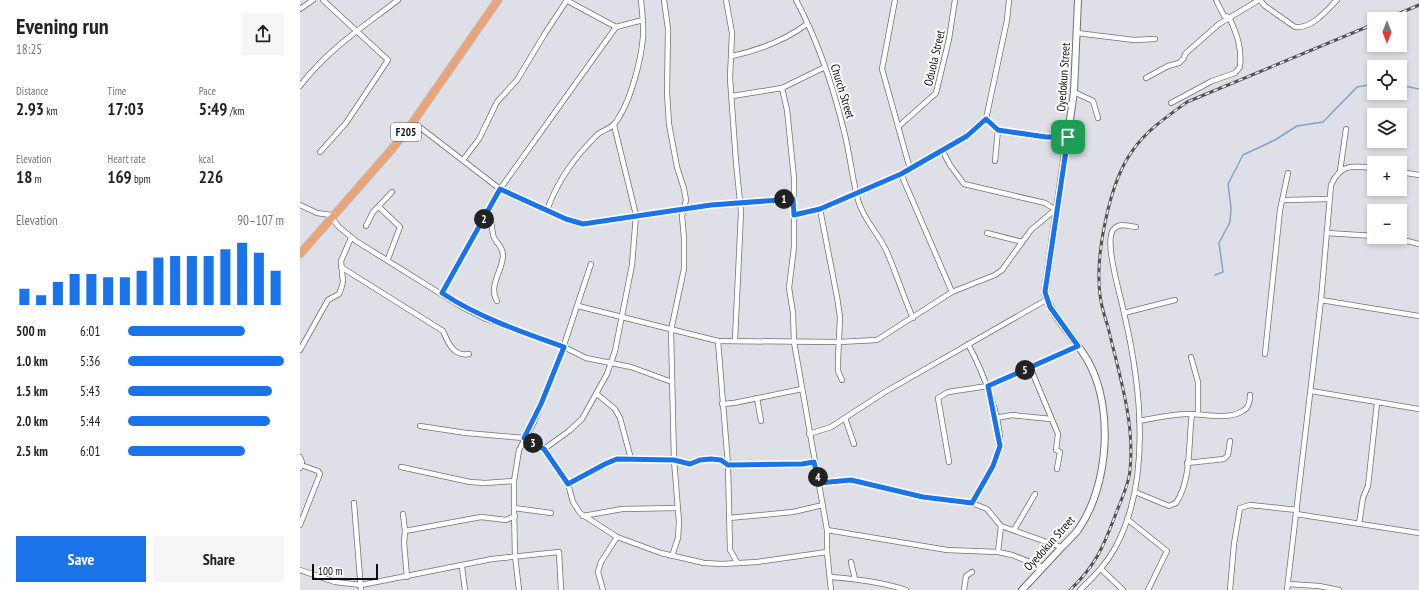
<!DOCTYPE html>
<html lang="en">
<head>
<meta charset="utf-8">
<style>
  body { margin:0; font-family:"PT Sans Narrow",sans-serif; background:#f6f6f6; color:#222; height:100vh; display:flex; flex-direction:column; font-size:15px; white-space:nowrap }
  * { box-sizing:border-box; margin:0 }
  p { font-size:13px; color:#767676 }
  .icon { flex:none; width:22px; height:22px; fill:none; stroke:currentColor; stroke-width:2; stroke-linecap:round; stroke-linejoin:round }
  .map { position:relative; flex:1; overflow:hidden }
  .side { display:flex; flex-direction:column; background:#fff; width:300px }
  .side>* { flex:none }
  .needle { width:26px; rotate:180deg }
  .controls { position:absolute; left:1067px; top:12px; display:grid; gap:8px }
  .controls a { display:grid; place-items:center; width:40px; height:40px; border-radius:0px; background:#fff; box-shadow:0 2px 6px #0003; font-size:20px }
  .scale { position:absolute; left:12px; bottom:10px; width:66px; box-sizing:border-box; padding-left:4px; border:2px solid #0d0d0f; border-top:0; font-size:11px; line-height:14px; white-space:nowrap; color:#0d0d0f; -webkit-text-stroke:3px #fff; paint-order:stroke }
  .pin { position:absolute; display:grid; place-items:center; width:34px; height:34px; color:#fff; margin:-17px; border-radius:8px; box-shadow:0 2px 6px #0006 }
  .km { position:absolute; width:20px; height:20px; margin:-10px; border-radius:50%; background:#222; color:#fff; font-size:11px; line-height:20px; text-align:center }
  .round { display:grid; place-items:center; flex:none; width:42px; height:42px; border-radius:0px; background:#f6f6f6 }
  .headline { display:flex; align-items:center; justify-content:space-between; height:68px; padding:0 16px }
  h1 { font-size:22px; font-weight:700; line-height:30px }
  .metrics { display:grid; grid-template-columns:repeat(3,1fr); gap:6px; height:68px; padding:4px 16px }
  .metrics div { display:grid; align-content:center }
  .metrics b { font-size:17px; font-weight:700 }
  .metrics small { font-size:11px; font-weight:400 }
  .metrics p { font-size:11px }
  .chart { height:112px; padding:8px 16px }
  .chart p { display:flex; justify-content:space-between }
  .chart svg { width:100%; height:72px; margin-top:4px; stroke:#1a73e8; stroke-width:6 }
  .primary-button { display:flex; gap:8px; margin-top:auto; padding:8px 16px }
  .primary-button a { flex:1; height:46px; border-radius:0px; background:#1a73e8; color:#fff; font-size:16px; font-weight:700; line-height:46px; text-align:center }
  .primary-button a+a { background:#f6f6f6; color:#222 }
  ul { padding:0 16px; list-style:none; font-size:13px }
  li { display:grid; grid-template-columns:64px 48px 1fr; align-items:center; height:30px }
  li i { height:10px; border-radius:5px; background:#1a73e8 }
  main { display:flex; flex:1; min-height:0 }
  .map>svg:first-child { display:block }
  .lines { fill:none; stroke-linecap:round; stroke-linejoin:round }
  .stream { stroke:#7ea4c8; stroke-width:1.5 }
  .street-casing { stroke:#707077; stroke-width:6 }
  .secondary-casing { stroke:#707077; stroke-width:8 }
  .primary-casing { stroke:#bbbbbc; stroke-width:9 }
  .street { stroke:#fff; stroke-width:4.5 }
  .secondary { stroke:#fff; stroke-width:6 }
  .primary { stroke:#eba477; stroke-width:7 }
  .rail-casing { stroke:#525256; stroke-width:3 }
  .rail { stroke:#fff; stroke-width:1.5; stroke-dasharray:4.5; stroke-linecap:butt }
  .route-casing { stroke:#fff; stroke-width:8 }
  .route { stroke:#1a73e8; stroke-width:5 }
  .labels { text-anchor:middle; dominant-baseline:central; stroke-width:4; stroke-linejoin:round; paint-order:stroke }
  .shield { fill:#fff; stroke:#565657; stroke-width:1 }
  .shield-label { font-size:11px; font-weight:bold; fill:#0d0d0f }
  .street-label { font-size:12px; fill:#0d0d0f; stroke:#fff }
</style>
</head>
<body>
<main>
<section class="side">
<div class="headline"><div><h1>Evening run</h1><p>18:25</p></div><a class="round"><svg class="icon" aria-label="share" viewBox="0 0 24 24"><path d="M12 15V3M7 8l5-5 5 5M5 13v7h14v-7"/></svg></a></div>
<div class="metrics">
<div><p>Distance</p><b>2.93<small> km</small></b></div>
<div><p>Time</p><b>17:03</b></div>
<div><p>Pace</p><b>5:49<small> /km</small></b></div>
</div>
<div class="metrics">
<div><p>Elevation</p><b>18<small> m</small></b></div>
<div><p>Heart rate</p><b>169<small> bpm</small></b></div>
<div><p>kcal</p><b>226</b></div>
</div>
<div class="chart"><p><span>Elevation</span>90–107 m</p>
<svg viewBox="0 0 160 44" preserveAspectRatio="none"><path d="M5 44V34M15 44V38M25 44V30M35 44V25M45 44V25M55 44V27M65 44V27M75 44V23M85 44V15M95 44V14M105 44V14M115 44V14M125 44V10M135 44V6M145 44V12M155 44V23"/></svg>
</div>
<ul>
<li><b>500 m</b>6:01<i style="width:75%"></i></li>
<li><b>1.0 km</b>5:36<i style="width:100%"></i></li>
<li><b>1.5 km</b>5:43<i style="width:92%"></i></li>
<li><b>2.0 km</b>5:44<i style="width:91%"></i></li>
<li><b>2.5 km</b>6:01<i style="width:75%"></i></li>
</ul>
<div class="primary-button"><a>Save</a><a>Share</a></div>
</section>
<div class="map">
<svg width="1119" height="590" viewBox="0 0 1119 590">
  <rect width="100%" height="100%" fill="#dfdfe7"/>
  <g class="lines">
    <g class="stream">
      <path d="M1100,85L1119,89"/>
      <path d="M915,275L923,272L919,243L930,222L931,208L928,184L943,155L975,140L997,126L1023,122L1057,87L1074,84"/>
    </g>
    <g class="street-casing">
      <g id="street">
        <path d="M266,0L316,27L343,20"/>
        <path d="M364,0L368,29L367,93L369,124L377,167L384,189L386,200L382,216L384,238V269L371,330L374,460L379,522L378,538L372,556"/>
        <path d="M426,0L432,33L430,78L436,162L441,212L435,340"/>
        <path d="M496,0C518,41 533,86 544,131C550,154 552,178 558,200C563,219 578,233 586,250C596,272 603,296 613,318"/>
        <path d="M595,0L582,69L610,169"/>
        <path d="M960,0L965,6L995,27C1012,29 1026,11 1037,0"/>
        <path d="M0,9L13,0"/>
        <path d="M777,33L834,40L855,39"/>
        <path d="M432,56C460,50 484,41 507,24"/>
        <path d="M846,78L868,66L879,63L884,58L885,54L919,24L959,0"/>
        <path d="M0,86C27,50 63,27 98,0"/>
        <path d="M482,88L487,110L494,178V247L489,288L493,313L494,342L527,530V552L531,590"/>
        <path d="M774,92L793,101L798,118"/>
        <path d="M432,96L482,88L525,67"/>
        <path d="M871,103L912,81L935,73L940,67C942,48 937,34 929,17L924,16L916,0"/>
        <path d="M686,119L698,130L746,137H767"/>
        <path d="M113,122L200,189L266,219L276,223H290L411,205L493,199"/>
        <path d="M598,127L636,93L649,39L655,0"/>
        <path d="M642,150L650,165L664,184L745,203L756,210"/>
        <path d="M20,152L46,123L88,60L23,0"/>
        <path d="M163,160L179,139L197,102L217,80L244,35L267,0"/>
        <path d="M695,161L698,130"/>
        <path d="M1040,171L1046,129"/>
        <path d="M1100,172L1119,175"/>
        <path d="M601,174L652,292"/>
        <path d="M984,200L1029,199"/>
        <path d="M0,205L17,213L31,215"/>
        <path d="M79,207L100,227L88,259"/>
        <path d="M520,209L537,297L540,317L538,360V371L542,380"/>
        <path d="M247,210C258,180 274,158 297,135C302,130 311,129 315,123C330,104 341,61 343,37C344,25 342,12 341,0"/>
        <path d="M187,214C193,221 191,226 193,234C194,243 203,244 203,256C202,272 188,286 197,301"/>
        <path d="M494,215L520,209L601,174L667,136L686,119L707,20L709,0"/>
        <path d="M32,218L39,227L56,241L162,307L186,319L264,347L286,358L331,367L372,382"/>
        <path d="M66,226L73,212L92,192"/>
        <path d="M687,233L722,242"/>
        <path d="M1027,233L1074,236"/>
        <path d="M1080,237L1103,240L1119,244"/>
        <path d="M41,267L143,331C148,343 154,357 169,354"/>
        <path d="M142,293L200,189L316,27"/>
        <path d="M1021,300L1119,316"/>
        <path d="M278,306L418,341L539,342L577,340L652,292L695,275L702,270L731,230L757,208"/>
        <path d="M824,313L875,300"/>
        <path d="M418,341L428,465L430,550L437,562"/>
        <path d="M668,344C681,368 707,428 698,454C693,471 681,487 672,503"/>
        <path d="M0,350L28,300L39,294L41,289L43,282L41,261L51,238"/>
        <path d="M965,354L980,210L988,173"/>
        <path d="M891,357L898,382V414"/>
        <path d="M730,367L758,434L756,450L760,452L757,469"/>
        <path d="M1011,391L1119,409"/>
        <path d="M297,394L315,409L320,418L331,459"/>
        <path d="M457,398L461,421"/>
        <path d="M422,404L434,403L502,389"/>
        <path d="M545,418L554,444"/>
        <path d="M696,418L712,415L751,419"/>
        <path d="M839,421C854,418 870,415 885,414C903,413 926,421 943,411C949,408 950,402 950,395"/>
        <path d="M120,426L166,433L224,438L244,449L268,484L273,502L280,513L317,537L361,553L404,563L422,564L457,562L527,552"/>
        <path d="M509,434L531,427L585,392L746,300"/>
        <path d="M244,449L269,431L282,419L307,374L315,351L332,265L336,215L314,125"/>
        <path d="M0,457L2,462L0,468"/>
        <path d="M649,462L638,398L648,392L688,386L778,346"/>
        <path d="M887,463L924,459L928,455L930,441"/>
        <path d="M101,467L170,482L185,483L214,481"/>
        <path d="M519,483L551,480L623,497L672,503L687,509L701,526L761,547"/>
        <path d="M268,484L305,463L317,459L374,460L390,464L400,460L411,459L421,460L428,465L502,464L514,462"/>
        <path d="M835,492L869,506L876,503C892,479 888,442 892,414"/>
        <path d="M54,503L61,590"/>
        <path d="M214,508L251,513"/>
        <path d="M103,514L105,531"/>
        <path d="M996,514L1119,533"/>
        <path d="M283,516L322,509L377,508"/>
        <path d="M429,518L493,512L523,505"/>
        <path d="M827,519L867,551L848,590"/>
        <path d="M1059,524L1063,498L1068,486L1077,403"/>
        <path d="M0,525L20,474L18,471L1,465"/>
        <path d="M527,530L647,550L698,552L712,555L743,567"/>
        <path d="M714,530L735,494"/>
        <path d="M698,552L701,526"/>
        <path d="M551,562L555,579"/>
        <path d="M162,567L165,590"/>
        <path d="M801,569L823,590"/>
        <path d="M0,570L35,582L61,585L192,559L259,552L261,590"/>
        <path d="M107,577L104,543L105,531L181,517L206,520L215,516"/>
        <path d="M531,577C557,579 582,582 606,590"/>
        <path d="M988,584L1019,586L1039,590"/>
        <path d="M219,590L215,556L214,508V481L219,450L234,422L257,366L291,264"/>
        <path d="M303,590L298,572L301,562L317,537"/>
        <path d="M664,590L666,576L672,572"/>
        <path d="M780,590C793,577 806,565 815,548C852,481 841,385 824,313C821,297 804,243 813,230C819,222 828,226 836,227"/>
        <path d="M930,590L934,544L940,508L950,505L997,510"/>
        <path d="M987,590L1021,300L1031,185C1041,163 1053,166 1074,168"/>
      </g>
    </g>
    <g class="secondary-casing">
      <path id="secondary" d="M722,590C735,576 748,562 761,548C767,542 773,536 778,530C809,486 814,408 788,361C777,341 748,312 745,292L774,92L778,0"/>
    </g>
    <g class="primary-casing">
      <path id="primary" d="M0,254L92,149L113,122L198,0"/>
    </g>
    <use href="#street" class="street"/>
    <use href="#secondary" class="secondary"/>
    <use href="#primary" class="primary"/>
    <g class="rail-casing">
      <g id="rail">
        <path d="M1086,19L1119,5"/>
        <path d="M770,590C795,566 803,548 815,516C820,502 829,485 830,470C835,422 819,374 808,327C805,317 801,306 800,295C795,256 809,182 833,150C847,130 868,116 887,102L1074,24"/>
      </g>
    </g>
    <use href="#rail" class="rail"/>
  </g>
  <g class="lines">
    <g class="route-casing">
      <path id="route" d="M686,119L698,130L746,137H768L745,292L750,307L778,346L688,386L700,446L693,466L672,503L623,497L551,480L519,483L514,462L502,464L428,465L421,460L411,459L400,460L390,464L374,460L317,459L305,464L268,484L244,449L224,438L241,404L264,347C222,332 180,318 142,293L200,189L266,219L283,224L411,205L493,199L494,215L520,209L601,174L667,136Z"/>
    </g>
    <use href="#route" class="route"/>
  </g>
  <g class="labels">
    <rect class="shield" x="91" y="123" width="30" height="18" rx="3"/>
    <g class="shield-label">
      <text x="106" y="132">F205</text>
    </g>
    <g class="street-label">
      <text transform="translate(634 58) rotate(-77)">Oduola Street</text>
      <text transform="translate(763 77) rotate(-86)">Oyedokun Street</text>
      <text transform="translate(543 91) rotate(73)">Church Street</text>
      <text transform="translate(749 543) rotate(-48)">Oyedokun Street</text>
    </g>
  </g>
</svg>
<div class="controls">
<a><svg class="needle" viewBox="-14 -14 28 28"><path d="M0-13l5 13h-10z" fill="#e53935"/><path d="M0 13l5-13h-10z" fill="#767676"/></svg></a>
<a><svg class="icon" aria-label="locate" viewBox="0 0 24 24"><circle cx="12" cy="12" r="6"/><path d="M12 2v4M12 18v4M2 12h4M18 12h4"/></svg></a>
<a><svg class="icon" aria-label="layers" viewBox="0 0 24 24"><path d="M12 4l9 5-9 5-9-5zM3 14l9 5 9-5"/></svg></a>
<a>+</a>
<a>−</a>
</div>
<div class="scale">100 m</div>
<div class="pin" style="left:768px;top:137px;background:#1e9e55"><svg class="icon" aria-label="arrive" viewBox="0 0 24 24"><path d="M6 21V4h12l-3 4 3 4H6"/></svg></div>
<b class="km" style="left:484px;top:199px">1</b>
<b class="km" style="left:184px;top:219px">2</b>
<b class="km" style="left:233px;top:443px">3</b>
<b class="km" style="left:518px;top:477px">4</b>
<b class="km" style="left:725px;top:370px">5</b>
</div>
</main>
</body>
</html>
